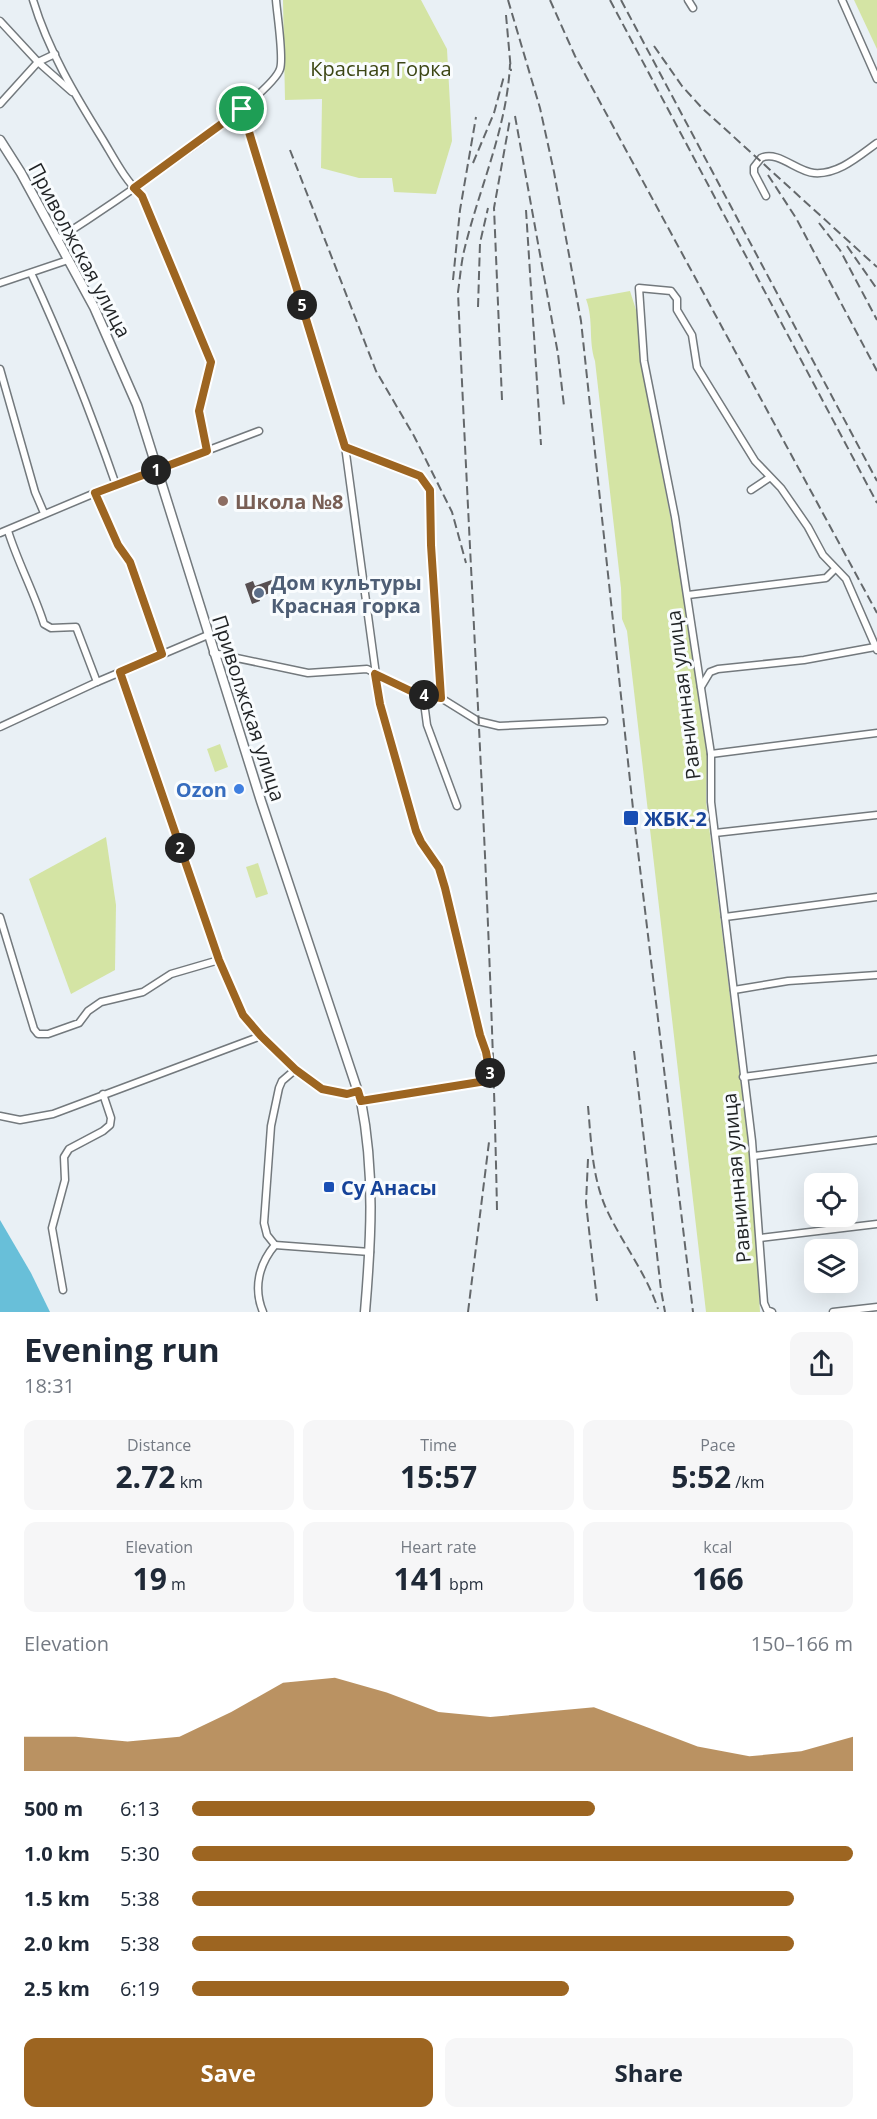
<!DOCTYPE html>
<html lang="en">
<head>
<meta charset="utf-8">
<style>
  body { margin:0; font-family:"Open Sans",sans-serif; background:#f6f6f7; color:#1f2937; height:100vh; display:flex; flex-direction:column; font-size:22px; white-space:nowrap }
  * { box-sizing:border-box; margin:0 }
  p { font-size:20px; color:#747a83 }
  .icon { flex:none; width:33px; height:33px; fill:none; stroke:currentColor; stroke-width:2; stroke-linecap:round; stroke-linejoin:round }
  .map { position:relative; height:1312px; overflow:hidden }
  .side { display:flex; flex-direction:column; background:#fff; flex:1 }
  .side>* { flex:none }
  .buttons { position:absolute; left:804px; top:1173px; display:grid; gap:12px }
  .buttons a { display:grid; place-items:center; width:54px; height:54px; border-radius:12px; background:#fff; box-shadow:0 6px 24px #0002; font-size:30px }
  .pin { position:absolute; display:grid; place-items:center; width:51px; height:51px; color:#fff; margin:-26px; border:3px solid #fff; border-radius:50%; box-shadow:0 2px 6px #0007 }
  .km { position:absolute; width:30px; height:30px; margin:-15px; border-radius:50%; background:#222; color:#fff; font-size:16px; line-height:30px; text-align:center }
  .round { display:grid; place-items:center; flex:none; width:63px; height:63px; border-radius:12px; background:#f6f6f7 }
  .headline { display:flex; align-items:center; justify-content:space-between; height:102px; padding:0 24px }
  h1 { font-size:33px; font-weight:700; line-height:45px }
  .figures { display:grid; grid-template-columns:repeat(3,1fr); gap:9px; height:102px; padding:6px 24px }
  .figures div { display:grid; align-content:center; border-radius:12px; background:#f6f6f7; text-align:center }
  .figures b { font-size:30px; font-weight:700 }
  .figures small { font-size:16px; font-weight:400 }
  .figures p { font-size:16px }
  .chart { height:168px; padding:12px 24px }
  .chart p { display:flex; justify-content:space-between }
  .chart svg { width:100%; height:108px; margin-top:6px; fill:#9d6521; opacity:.7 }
  .primary-button { display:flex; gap:12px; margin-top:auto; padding:12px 24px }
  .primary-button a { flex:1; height:69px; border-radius:12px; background:#9d6521; color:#fff; font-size:24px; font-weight:700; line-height:69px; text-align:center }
  .primary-button a+a { background:#f6f6f7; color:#1f2937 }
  ul { padding:0 24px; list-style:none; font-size:20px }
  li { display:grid; grid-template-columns:96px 72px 1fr; align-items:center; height:45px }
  li i { height:15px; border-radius:8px; background:#9d6521 }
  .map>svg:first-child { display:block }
  .green { fill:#d4e4a4 }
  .water { fill:#68bfd9 }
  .building { fill:#574f51 }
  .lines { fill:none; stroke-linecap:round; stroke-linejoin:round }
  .minor-casing { stroke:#73797d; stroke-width:9 }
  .secondary-casing { stroke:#73797d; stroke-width:11 }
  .minor { stroke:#fff; stroke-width:6 }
  .secondary { stroke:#fff; stroke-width:8 }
  .rail { stroke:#64686b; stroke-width:2; stroke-dasharray:9 4.5; stroke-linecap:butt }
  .route-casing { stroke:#fff; stroke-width:12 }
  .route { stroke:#9d6521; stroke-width:8 }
  .education-dot { fill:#8d6e63; stroke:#f9fcfe; stroke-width:2 }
  .service-dot { fill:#5c6f8a; stroke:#f9fcfe; stroke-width:2 }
  .shop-dot { fill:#3f7fe0; stroke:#f9fcfe; stroke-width:2 }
  .transit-dot { fill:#1a4fb4; stroke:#f9fcfe; stroke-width:2 }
  .labels { text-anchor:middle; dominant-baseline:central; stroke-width:6; stroke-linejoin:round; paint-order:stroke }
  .park-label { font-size:20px; fill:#3c4614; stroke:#f9fcfe }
  .street-label { font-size:20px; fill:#1f2224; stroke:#f9fcfe }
  .education-label { font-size:20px; font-weight:bold; fill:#785e54; stroke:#f9fcfe; text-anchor:start }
  .service-label { font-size:20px; font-weight:bold; fill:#4e5e75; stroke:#f9fcfe; text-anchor:start }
  .shop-label { font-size:20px; font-weight:bold; fill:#366cbe; stroke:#f9fcfe; text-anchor:end }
  .transit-label { font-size:20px; font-weight:bold; fill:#164399; stroke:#f9fcfe; text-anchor:start }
</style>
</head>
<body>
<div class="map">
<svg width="877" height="1312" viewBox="0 0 877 1312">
  <rect width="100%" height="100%" fill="#e9f0f5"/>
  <g class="green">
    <path d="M283,0H421L447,49L452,141L436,194L394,192L392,178H359L321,168L322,99L285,100Z"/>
    <path d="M854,0H877V49Z"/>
    <path d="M630,291L637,313L641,361L676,547L707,754L706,802L752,1174L760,1312H706L627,631L622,619L621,588L595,361C588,339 594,321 586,299Z"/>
    <path d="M220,744L228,767L215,772L207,749Z"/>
    <path d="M106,837L116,905L115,970L71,994L29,879Z"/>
    <path d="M258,863L268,894L256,898L246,867Z"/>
  </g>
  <path class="water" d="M0,1220L31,1273L50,1312H0Z"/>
  <path class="building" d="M277,578L281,589L259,597L260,601L252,604L245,584L253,581L255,586Z"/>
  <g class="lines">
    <g class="minor-casing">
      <g id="minor">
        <path d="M33,0C48,50 75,95 103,140C115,160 125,180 142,196L211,362L199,411L207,451"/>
        <path d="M688,0L693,8"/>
        <path d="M842,0L877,79"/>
        <path d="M0,21L38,62L72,92"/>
        <path d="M0,104L38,62L55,54"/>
        <path d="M242,109L345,446L380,704L416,831L421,842L439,868L445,888L490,1074L485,1081L361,1101"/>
        <path d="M766,196L754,173V167L761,158C778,150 797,172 814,173C838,175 859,156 877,143"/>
        <path d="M58,239C94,216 270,99 280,69C284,58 277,14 276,0"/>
        <path d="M31,273C63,342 91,413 116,485"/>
        <path d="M0,283L68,260"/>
        <path d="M0,369L35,492L44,513"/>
        <path d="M345,446L420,476L430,490L431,545L441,698"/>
        <path d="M751,490L769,478"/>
        <path d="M95,493L118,545L130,562L162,654"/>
        <path d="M8,531C18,563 34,592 44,624L51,628L76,627L97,682"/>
        <path d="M0,533L95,493L259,431"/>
        <path d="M688,595L826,578L835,569"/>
        <path d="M213,653L308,673L367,669L417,694L441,698L478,721L499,726L604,721"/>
        <path d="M701,687L710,672L718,669L804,660L875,647"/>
        <path d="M423,695L427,725L457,806"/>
        <path d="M0,727L97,682L208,635"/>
        <path d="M711,754L877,733"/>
        <path d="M715,833L877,815"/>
        <path d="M0,917L34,1029L38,1034H48L79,1023L88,1011L101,1002L143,992L171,974L219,960"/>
        <path d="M725,917L877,897"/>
        <path d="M734,990L788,981L877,975"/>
        <path d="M261,1036C286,1060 320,1104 358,1091"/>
        <path d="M743,1077L877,1059"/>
        <path d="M0,1116L20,1120L53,1114L261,1036L243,1015L219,960L120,672"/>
        <path d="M754,1156L877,1140"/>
        <path d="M760,1238L877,1224"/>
        <path d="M275,1245L370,1252"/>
        <path d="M63,1290L52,1228L65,1180L64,1157L69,1149L103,1131L110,1125L111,1118L103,1094"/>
        <path d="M263,1312C253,1288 259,1264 275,1245L267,1235L264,1223L271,1126L279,1088L282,1081L296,1069"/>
        <path d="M772,1312L767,1310L764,1303L752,1141L711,802V754L675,517L644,361L639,288L671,291L677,299V310L692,335L697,367L755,461L781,488L808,527L823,555L846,579L877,650"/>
        <path d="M833,1312L877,1307"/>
      </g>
    </g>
    <g class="secondary-casing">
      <path id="secondary" d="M0,140L21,173L94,307L137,405L261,801L361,1101C375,1172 371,1241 365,1312"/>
    </g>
    <use href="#minor" class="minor"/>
    <use href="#secondary" class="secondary"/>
    <g class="rail">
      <path d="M508,0L540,108L554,172L581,321L634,818L693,1312"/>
      <path d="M550,0L575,56L877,613"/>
      <path d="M610,0L877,503"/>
      <path d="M621,0L877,481"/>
      <path d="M506,15L511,71"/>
      <path d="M654,46L682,86L702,108L877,267"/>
      <path d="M515,116L558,354L564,406"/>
      <path d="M290,150L376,371L414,436L452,512L466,563"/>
      <path d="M473,163L494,113L504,76"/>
      <path d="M768,175L796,218L877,371"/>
      <path d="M526,210L541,445"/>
      <path d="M819,223L840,250L877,320"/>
      <path d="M847,246L877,289"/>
      <path d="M453,280L460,210L476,117"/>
      <path d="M478,307L480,243L488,208"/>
      <path d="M502,400L494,208L510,119"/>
      <path d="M634,1051L661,1290L665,1312"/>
      <path d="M588,1106C591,1140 592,1175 605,1206C621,1242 646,1272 658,1309"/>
      <path d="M588,1159L586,1203L597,1301"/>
      <path d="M497,1210C491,904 471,598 458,292C460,278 461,264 464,251C479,188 507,129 510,64"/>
      <path d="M468,1312L489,1142"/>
    </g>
  </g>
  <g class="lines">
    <g class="route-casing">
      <path id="route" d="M242,109L345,447L420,476L430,490L431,545L441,698L417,694L375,674L380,704L416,831L421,842L439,868L445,888L480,1035L486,1052L490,1074L486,1081L361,1101L358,1091L347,1094L322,1089L296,1070L261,1036L243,1015L219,960L120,672L162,654L130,562L118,545L95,493L207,451L199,411L211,362L142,196L134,188Z"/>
    </g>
    <use href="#route" class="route"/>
  </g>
  <circle class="education-dot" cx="223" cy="501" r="6"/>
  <circle class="service-dot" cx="259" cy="593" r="6"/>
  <circle class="shop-dot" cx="239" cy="789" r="6"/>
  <g class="transit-dot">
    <rect x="623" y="810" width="16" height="16" rx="3"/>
    <rect x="323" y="1181" width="12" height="12" rx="3"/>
  </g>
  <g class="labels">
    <g class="park-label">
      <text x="381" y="68">Красная Горка</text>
    </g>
    <g class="street-label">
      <text transform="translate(80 250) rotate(62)">Приволжская улица</text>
      <text transform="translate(683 695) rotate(-97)">Равнинная улица</text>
      <text transform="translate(249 708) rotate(72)">Приволжская улица</text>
      <text transform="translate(736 1178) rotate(-95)">Равнинная улица</text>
    </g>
    <g class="education-label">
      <text x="235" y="501">Школа №8</text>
    </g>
    <g class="service-label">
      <text x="271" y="582">Дом культуры<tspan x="271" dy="23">Красная горка</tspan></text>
    </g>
    <g class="shop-label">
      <text x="227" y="789">Ozon</text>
    </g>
    <g class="transit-label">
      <text x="644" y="818">ЖБК-2</text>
      <text x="341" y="1187">Су Анасы</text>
    </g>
  </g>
</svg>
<div class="buttons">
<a><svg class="icon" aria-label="locate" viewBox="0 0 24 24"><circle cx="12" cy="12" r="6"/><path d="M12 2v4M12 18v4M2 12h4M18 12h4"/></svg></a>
<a><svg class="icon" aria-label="layers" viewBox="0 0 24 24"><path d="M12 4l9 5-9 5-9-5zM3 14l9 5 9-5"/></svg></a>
</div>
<div class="pin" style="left:242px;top:109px;background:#1e9e55"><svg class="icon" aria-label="arrive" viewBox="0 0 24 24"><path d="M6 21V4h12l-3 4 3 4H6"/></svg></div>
<b class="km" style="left:156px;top:470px">1</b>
<b class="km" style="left:180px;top:848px">2</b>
<b class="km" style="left:490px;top:1073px">3</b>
<b class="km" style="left:424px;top:695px">4</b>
<b class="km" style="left:302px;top:305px">5</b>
</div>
<section class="side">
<div class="headline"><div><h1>Evening run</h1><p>18:31</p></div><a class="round"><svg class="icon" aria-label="share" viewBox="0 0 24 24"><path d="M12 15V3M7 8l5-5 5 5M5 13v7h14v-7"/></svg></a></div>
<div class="figures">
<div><p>Distance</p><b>2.72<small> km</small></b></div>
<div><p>Time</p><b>15:57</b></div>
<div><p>Pace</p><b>5:52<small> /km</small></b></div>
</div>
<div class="figures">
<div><p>Elevation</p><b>19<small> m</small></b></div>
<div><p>Heart rate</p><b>141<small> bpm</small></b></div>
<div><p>kcal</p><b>166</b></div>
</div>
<div class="chart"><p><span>Elevation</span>150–166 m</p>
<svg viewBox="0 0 160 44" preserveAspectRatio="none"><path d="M0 44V30L10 30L20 32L30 30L40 20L50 8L60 6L70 12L80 20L90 22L100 20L110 18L120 26L130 34L140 38L150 36L160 30V44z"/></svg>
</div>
<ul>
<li><b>500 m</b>6:13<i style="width:61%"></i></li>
<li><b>1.0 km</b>5:30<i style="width:100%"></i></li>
<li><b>1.5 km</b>5:38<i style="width:91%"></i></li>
<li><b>2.0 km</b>5:38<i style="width:91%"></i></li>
<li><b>2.5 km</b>6:19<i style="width:57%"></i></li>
</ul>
<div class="primary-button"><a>Save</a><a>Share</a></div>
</section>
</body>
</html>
